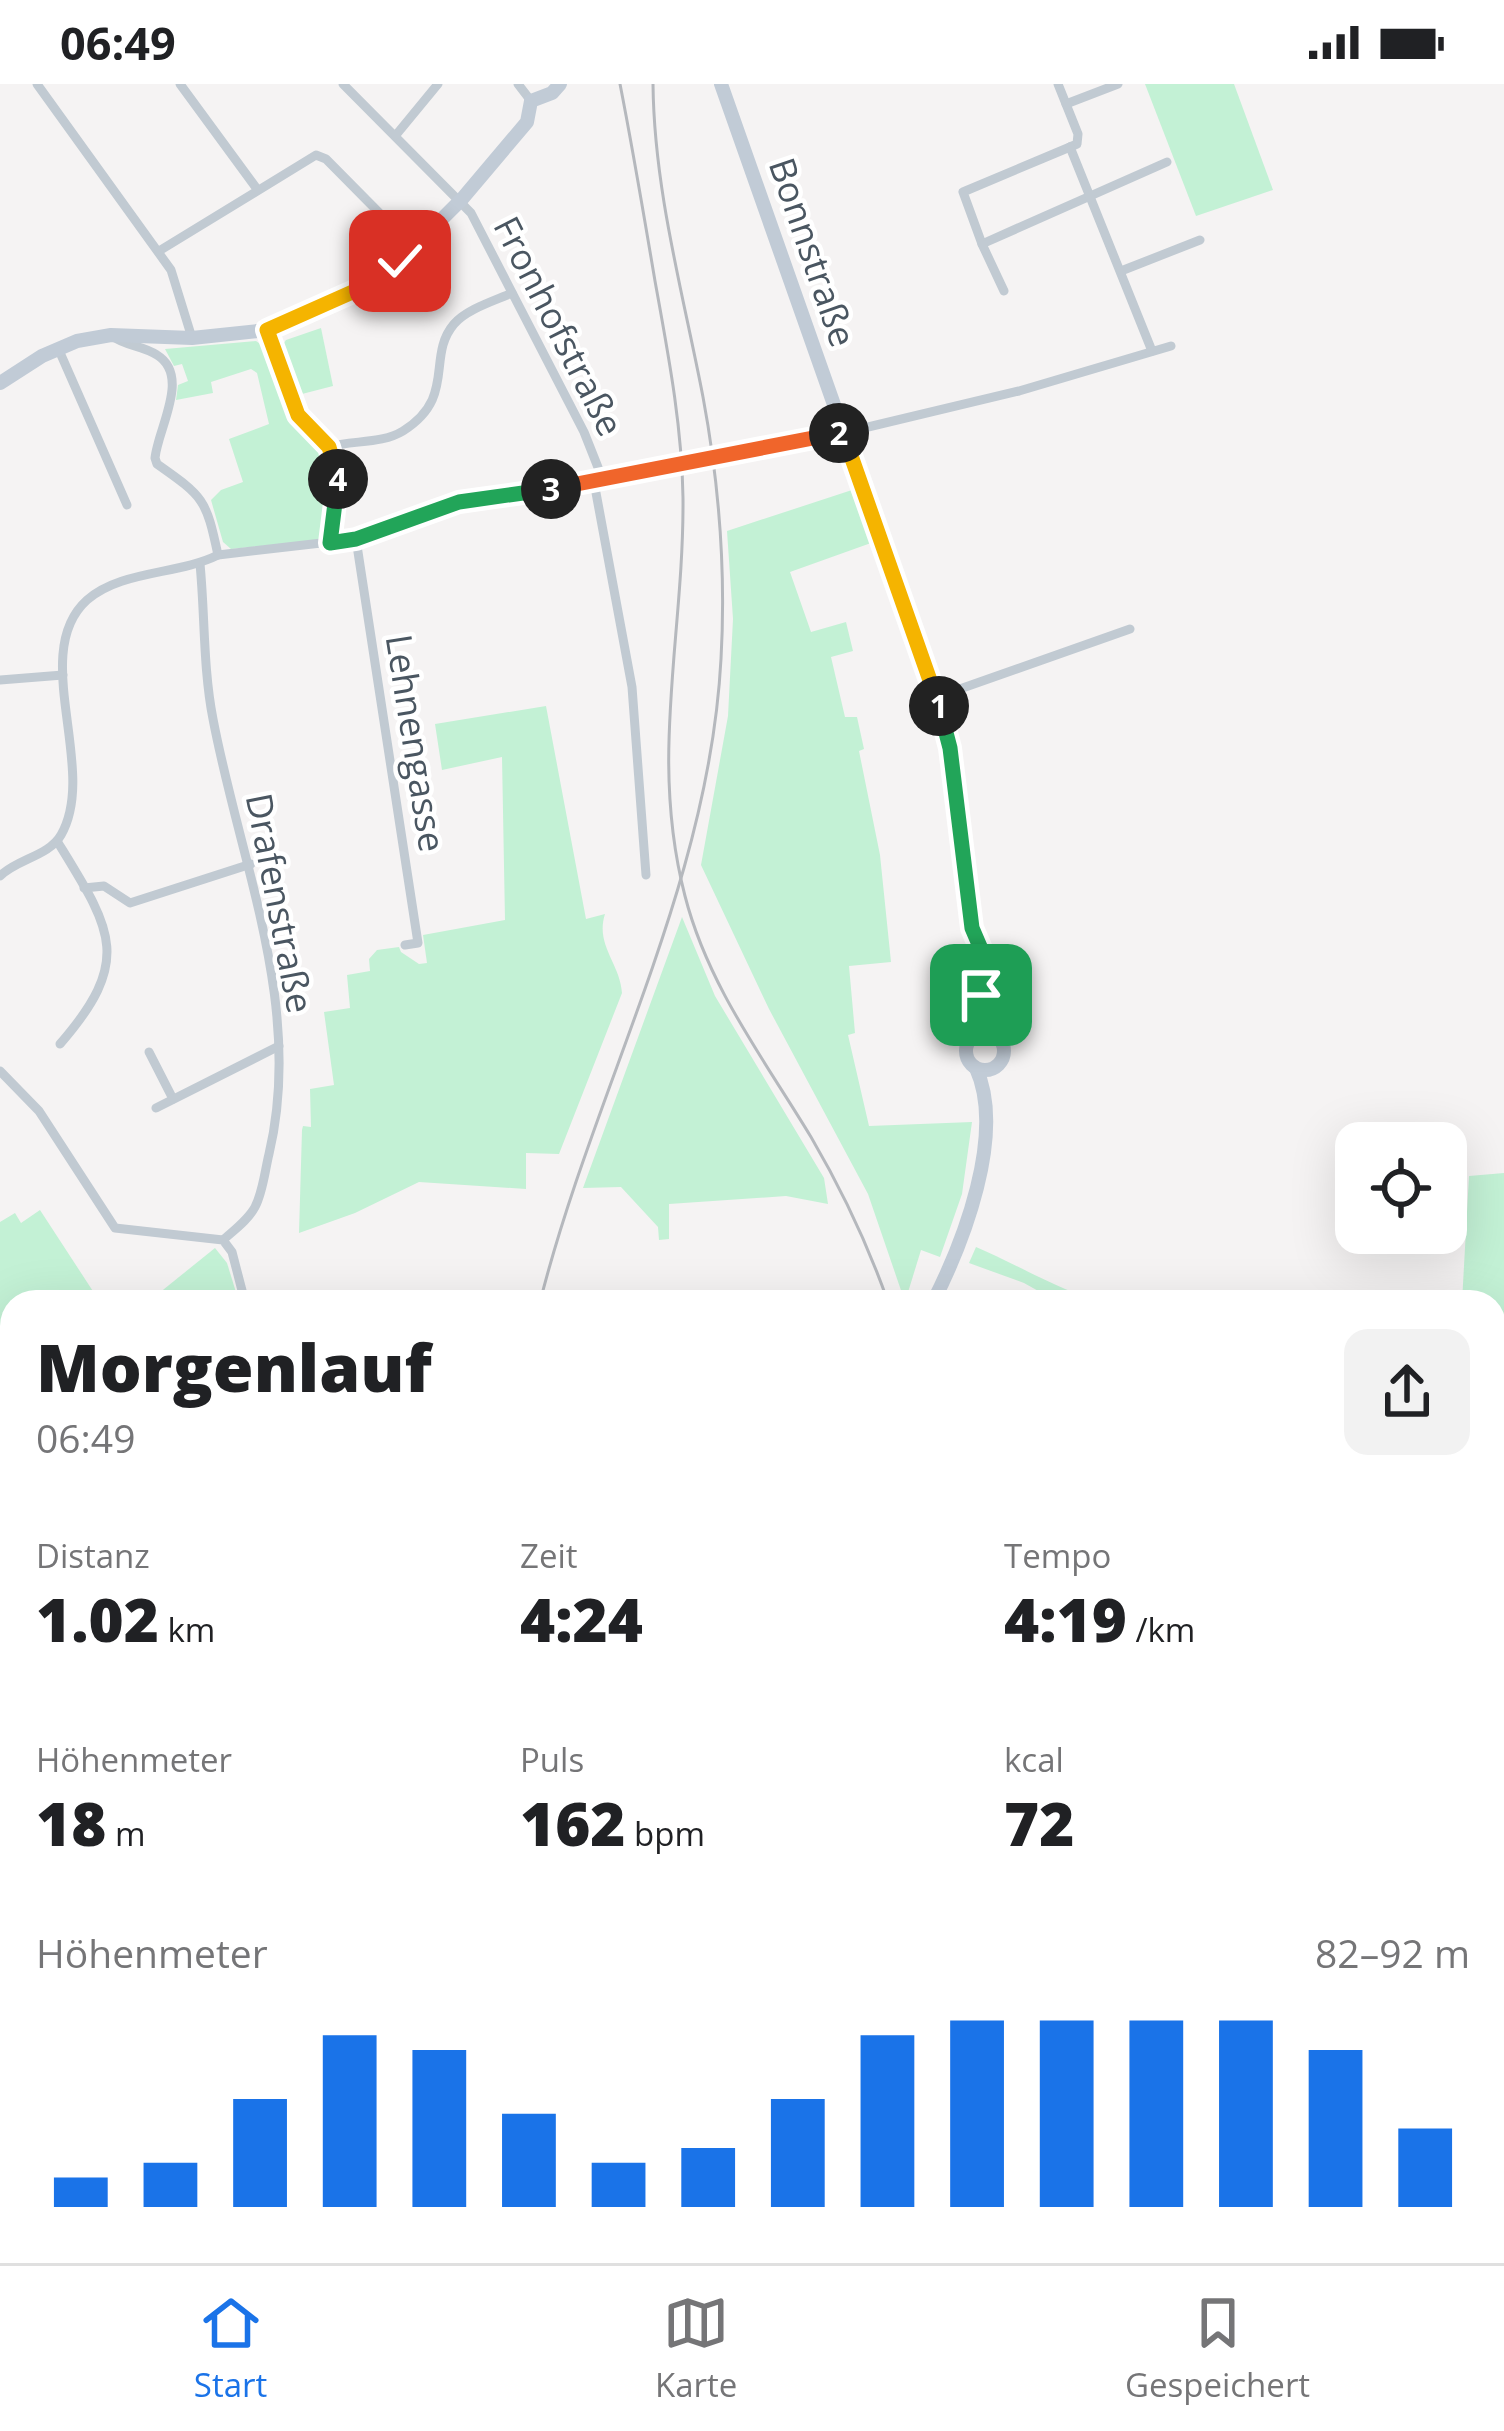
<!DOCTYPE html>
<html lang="de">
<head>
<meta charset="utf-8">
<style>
  body { margin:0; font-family:"Open Sans",sans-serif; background:#f2f2f2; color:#202124; height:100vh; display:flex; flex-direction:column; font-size:45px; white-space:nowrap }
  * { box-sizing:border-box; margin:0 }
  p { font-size:39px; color:#757577 }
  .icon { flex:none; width:66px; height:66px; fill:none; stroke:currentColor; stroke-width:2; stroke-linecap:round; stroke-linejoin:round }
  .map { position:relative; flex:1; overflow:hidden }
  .details { position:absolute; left:0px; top:1206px; width:1506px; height:975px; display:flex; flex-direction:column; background:#fff; border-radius:36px 36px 0 0; box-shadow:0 12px 48px #0002 }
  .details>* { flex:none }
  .fabs { position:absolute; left:1335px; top:1038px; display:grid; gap:24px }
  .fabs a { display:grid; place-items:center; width:132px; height:132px; border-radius:24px; background:#fff; box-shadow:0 12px 48px #0002; font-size:60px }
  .pin { position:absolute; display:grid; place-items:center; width:102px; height:102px; color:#fff; margin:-51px; border-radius:24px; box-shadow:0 6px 18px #0006 }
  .km { position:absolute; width:60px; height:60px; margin:-30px; border-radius:50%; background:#222; color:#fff; font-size:33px; line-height:60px; text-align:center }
  .round { display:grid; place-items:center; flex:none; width:126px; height:126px; border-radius:24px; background:#f2f2f2 }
  .overview { display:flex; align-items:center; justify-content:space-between; height:204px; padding:0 36px }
  h1 { font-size:66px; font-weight:800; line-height:90px }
  .metrics { display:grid; grid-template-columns:repeat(3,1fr); gap:18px; height:204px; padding:12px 36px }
  .metrics div { display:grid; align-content:center }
  .metrics b { font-size:60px; font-weight:800 }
  .metrics small { font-size:33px; font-weight:400 }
  .metrics p { font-size:33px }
  .chart { height:336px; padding:24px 36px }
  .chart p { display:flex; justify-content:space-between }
  .chart svg { width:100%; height:216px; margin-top:12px; stroke:#1a73e8; stroke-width:6 }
  .status { display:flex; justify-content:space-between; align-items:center; height:84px; padding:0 60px; background:#fff; direction:ltr }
  .status svg { height:33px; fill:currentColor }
  .tabs { display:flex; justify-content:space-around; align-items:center; height:168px; border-top:3px solid #e0e0e0; background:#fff; font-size:33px; color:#757577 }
  .tabs a { display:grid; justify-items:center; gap:6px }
  .tabs .current { color:#1a73e8 }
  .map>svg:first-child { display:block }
  .green { fill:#c3f1d5 }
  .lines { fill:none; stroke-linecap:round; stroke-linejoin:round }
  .street { stroke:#c1cad2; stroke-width:9 }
  .secondary { stroke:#c1cbd6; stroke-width:14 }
  .tram { stroke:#b5b8bd; stroke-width:3 }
  .rail { stroke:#b5b8bd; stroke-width:3 }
  .split-1-casing { stroke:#fff; stroke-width:24 }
  .split-2-casing { stroke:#fff; stroke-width:24 }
  .split-3-casing { stroke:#fff; stroke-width:24 }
  .split-4-casing { stroke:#fff; stroke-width:24 }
  .split-5-casing { stroke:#fff; stroke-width:24 }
  .split-1 { stroke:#22a559; stroke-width:15 }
  .split-2 { stroke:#f5b400; stroke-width:15 }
  .split-3 { stroke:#f0652b; stroke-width:15 }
  .split-4 { stroke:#22a559; stroke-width:15 }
  .split-5 { stroke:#f5b400; stroke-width:15 }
  .labels { text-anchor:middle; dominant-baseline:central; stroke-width:9; stroke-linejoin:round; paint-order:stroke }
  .street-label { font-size:36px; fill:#4a5661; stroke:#fff }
</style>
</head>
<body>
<div class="status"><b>06:49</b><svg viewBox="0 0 49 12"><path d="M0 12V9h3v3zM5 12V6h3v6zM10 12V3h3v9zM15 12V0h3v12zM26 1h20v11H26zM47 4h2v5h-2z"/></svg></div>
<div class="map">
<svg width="1504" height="2179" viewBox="0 0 1504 2179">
  <rect width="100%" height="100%" fill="#f5f3f3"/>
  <g class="green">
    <path d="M1145,0H1234L1273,106L1196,132Z"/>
    <path d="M321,244L333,302L302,310L282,262L286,256Z"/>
    <path d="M256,257C283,273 280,304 293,330C303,353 332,365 335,391C337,411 330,438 322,456L231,465L223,458L211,416L221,406L243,398L229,355L269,340L257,289L251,285L211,298L213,309L176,316L178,301L188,297L182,280L174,282L165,265Z"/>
    <path d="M852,406L871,459L790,488L811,548L846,538L853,567L831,573L845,633H857L864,665L859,667L880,771L891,878L849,882L855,949L848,951L869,1042L972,1038L962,1110L940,1173L921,1166L905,1218L868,1110L769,925L701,781L728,632L733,535L727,447Z"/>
    <path d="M546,622L586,835L605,830C595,861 620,879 622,909L559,1070L526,1069V1105L419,1098L355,1129L299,1149L302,1046L303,1042L311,1043L310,1005L334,1001L324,928L350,924L347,891L370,887L369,875L377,866L399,863L401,868L419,880L427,879L423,851L505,836L502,673L442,686L435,640Z"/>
    <path d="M682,833L715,912L824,1094L828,1120L786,1112L669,1120V1155L659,1156L658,1143L621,1103L583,1104Z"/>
    <path d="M1504,1089V1237L1494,1239V1218H1462L1469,1092Z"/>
    <path d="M40,1126L100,1218H12V1479L0,1486V1413L6,1410L0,1399V1138L15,1129L21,1139Z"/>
    <path d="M976,1163C1016,1180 1064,1209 1104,1218H1058L1024,1199L969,1179Z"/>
    <path d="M215,1164L227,1179L239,1218H148Z"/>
    <path d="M333,2169H504L498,2179H330Z"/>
  </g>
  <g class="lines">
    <g class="street">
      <path d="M37,0L171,186L192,254"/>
      <path d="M180,0L257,105"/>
      <path d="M343,0L471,129L584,348L603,396"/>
      <path d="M518,0L531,17"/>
      <path d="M1058,0L1078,50L1077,60L1070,63"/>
      <path d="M1066,20L1118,0"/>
      <path d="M396,51L438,0"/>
      <path d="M1070,63L963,108L982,160L1167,78"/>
      <path d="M1070,63L1152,267"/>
      <path d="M982,160L1004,207"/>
      <path d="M159,167L316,71L326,75L414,164"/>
      <path d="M1121,187L1200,156"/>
      <path d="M267,246L298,331L329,363L336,379L338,402L330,459"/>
      <path d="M111,251C124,262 142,261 157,271C191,292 158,344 155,374L157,380C204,413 206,415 218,471"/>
      <path d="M58,264L127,421"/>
      <path d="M329,363C352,356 382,360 403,347C457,313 426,273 454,240C467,225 494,217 512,209"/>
      <path d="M594,398L632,603L646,791"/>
      <path d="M356,455L418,859L405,861"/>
      <path d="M200,480C205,531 203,584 213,635C240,778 304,923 269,1070C265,1086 263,1108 255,1123C248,1136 234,1146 223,1156"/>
      <path d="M0,596L63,591"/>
      <path d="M937,613L1130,545"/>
      <path d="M57,757C111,845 134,875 60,960"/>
      <path d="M0,792C17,775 49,772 61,751C99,685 28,569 87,516C121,486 178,491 218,471L356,455L459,418L594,398L843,349L1019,307L1171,262"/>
      <path d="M84,804L104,802L130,819L251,780"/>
      <path d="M149,968L173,1015"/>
      <path d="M0,987L39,1027L115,1144L223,1156L232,1168L245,1218"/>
      <path d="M156,1024L279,962"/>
      <path d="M1494,2086L1504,2087"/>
      <path d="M654,2169L655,2179"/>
      <path d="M820,2169L821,2179"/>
      <path d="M878,2169L917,2179"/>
      <path d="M218,2179L221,2169"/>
      <path d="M568,2179L571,2169"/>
    </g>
    <g class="secondary">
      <path d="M721,0L937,613L950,664L965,803L972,845L981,865V911L992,949"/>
      <path d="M0,299L42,272L77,257L111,251L192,254L267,246L357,206L400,177L462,115L527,38L531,17L552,9L560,0"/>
      <circle cx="985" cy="967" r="19"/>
      <path d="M933,1218C963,1159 1006,1050 976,984"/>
      <path d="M957,2179L960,2169"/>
    </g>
    <path class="tram" d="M1023,2179L1025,2169"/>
    <g class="rail">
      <path d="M620,0C633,66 644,132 655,197C668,269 682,341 683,414C684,553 649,673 685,812C708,902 764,975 811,1053C842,1106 868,1161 888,1218"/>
      <path d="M540,1218C595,1001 709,802 721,575C726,487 719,399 703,313C683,209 654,106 653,0"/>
      <path d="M511,2179L516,2169"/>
      <path d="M1072,2179L1074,2169"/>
    </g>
  </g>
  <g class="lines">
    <g class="split-1-casing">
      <path id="split-1" d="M939,622L950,664L972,844L981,865V911"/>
    </g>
    <g class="split-2-casing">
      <path id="split-2" d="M839,349H843L939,622"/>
    </g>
    <g class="split-3-casing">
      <path id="split-3" d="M551,405L839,349"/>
    </g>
    <g class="split-4-casing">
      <path id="split-4" d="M338,395L330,459L356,455L459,418L551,405"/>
    </g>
    <g class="split-5-casing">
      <path id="split-5" d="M338,395L329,363L298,331L267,246L357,206L400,177"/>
    </g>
    <use href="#split-1" class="split-1"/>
    <use href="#split-2" class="split-2"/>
    <use href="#split-3" class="split-3"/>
    <use href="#split-4" class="split-4"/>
    <use href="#split-5" class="split-5"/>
  </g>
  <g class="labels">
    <g class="street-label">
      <text transform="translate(813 168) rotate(71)">Bonnstraße</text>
      <text transform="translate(559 242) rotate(63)">Fronhofstraße</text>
      <text transform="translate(416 659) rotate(81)">Lehnengasse</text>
      <text transform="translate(280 819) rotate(79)">Drafenstraße</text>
    </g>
  </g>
</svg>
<div class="fabs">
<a><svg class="icon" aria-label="locate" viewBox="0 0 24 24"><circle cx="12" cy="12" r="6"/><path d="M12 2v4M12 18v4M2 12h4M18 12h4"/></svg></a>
</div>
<div class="pin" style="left:981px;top:911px;background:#1e9e55"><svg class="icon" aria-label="arrive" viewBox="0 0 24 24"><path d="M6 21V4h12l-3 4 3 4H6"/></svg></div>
<div class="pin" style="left:400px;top:177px;background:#d93025"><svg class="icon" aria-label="check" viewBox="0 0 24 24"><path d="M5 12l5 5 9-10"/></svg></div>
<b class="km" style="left:939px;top:622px">1</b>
<b class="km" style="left:839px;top:349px">2</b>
<b class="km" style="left:551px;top:405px">3</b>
<b class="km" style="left:338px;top:395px">4</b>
<section class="details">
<div class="overview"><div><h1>Morgenlauf</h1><p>06:49</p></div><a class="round"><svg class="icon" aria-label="share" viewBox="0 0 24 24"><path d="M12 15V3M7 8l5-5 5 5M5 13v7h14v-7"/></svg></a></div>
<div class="metrics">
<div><p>Distanz</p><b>1.02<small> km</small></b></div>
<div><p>Zeit</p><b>4:24</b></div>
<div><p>Tempo</p><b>4:19<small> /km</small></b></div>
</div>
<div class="metrics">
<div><p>Höhenmeter</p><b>18<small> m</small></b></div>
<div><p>Puls</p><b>162<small> bpm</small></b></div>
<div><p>kcal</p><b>72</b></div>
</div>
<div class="chart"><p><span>Höhenmeter</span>82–92 m</p>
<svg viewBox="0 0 160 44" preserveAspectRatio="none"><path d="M5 44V38M15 44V35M25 44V22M35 44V9M45 44V12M55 44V25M65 44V35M75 44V32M85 44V22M95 44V9M105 44V6M115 44V6M125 44V6M135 44V6M145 44V12M155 44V28"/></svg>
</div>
</section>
</div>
<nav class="tabs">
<a class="current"><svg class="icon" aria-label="home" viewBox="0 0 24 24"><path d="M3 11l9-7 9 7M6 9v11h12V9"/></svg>Start</a>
<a><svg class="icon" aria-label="map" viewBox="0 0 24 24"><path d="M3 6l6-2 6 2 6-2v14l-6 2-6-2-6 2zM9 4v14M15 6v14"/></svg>Karte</a>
<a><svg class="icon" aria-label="saved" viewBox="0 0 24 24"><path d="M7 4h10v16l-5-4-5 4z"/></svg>Gespeichert</a>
</nav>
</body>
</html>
